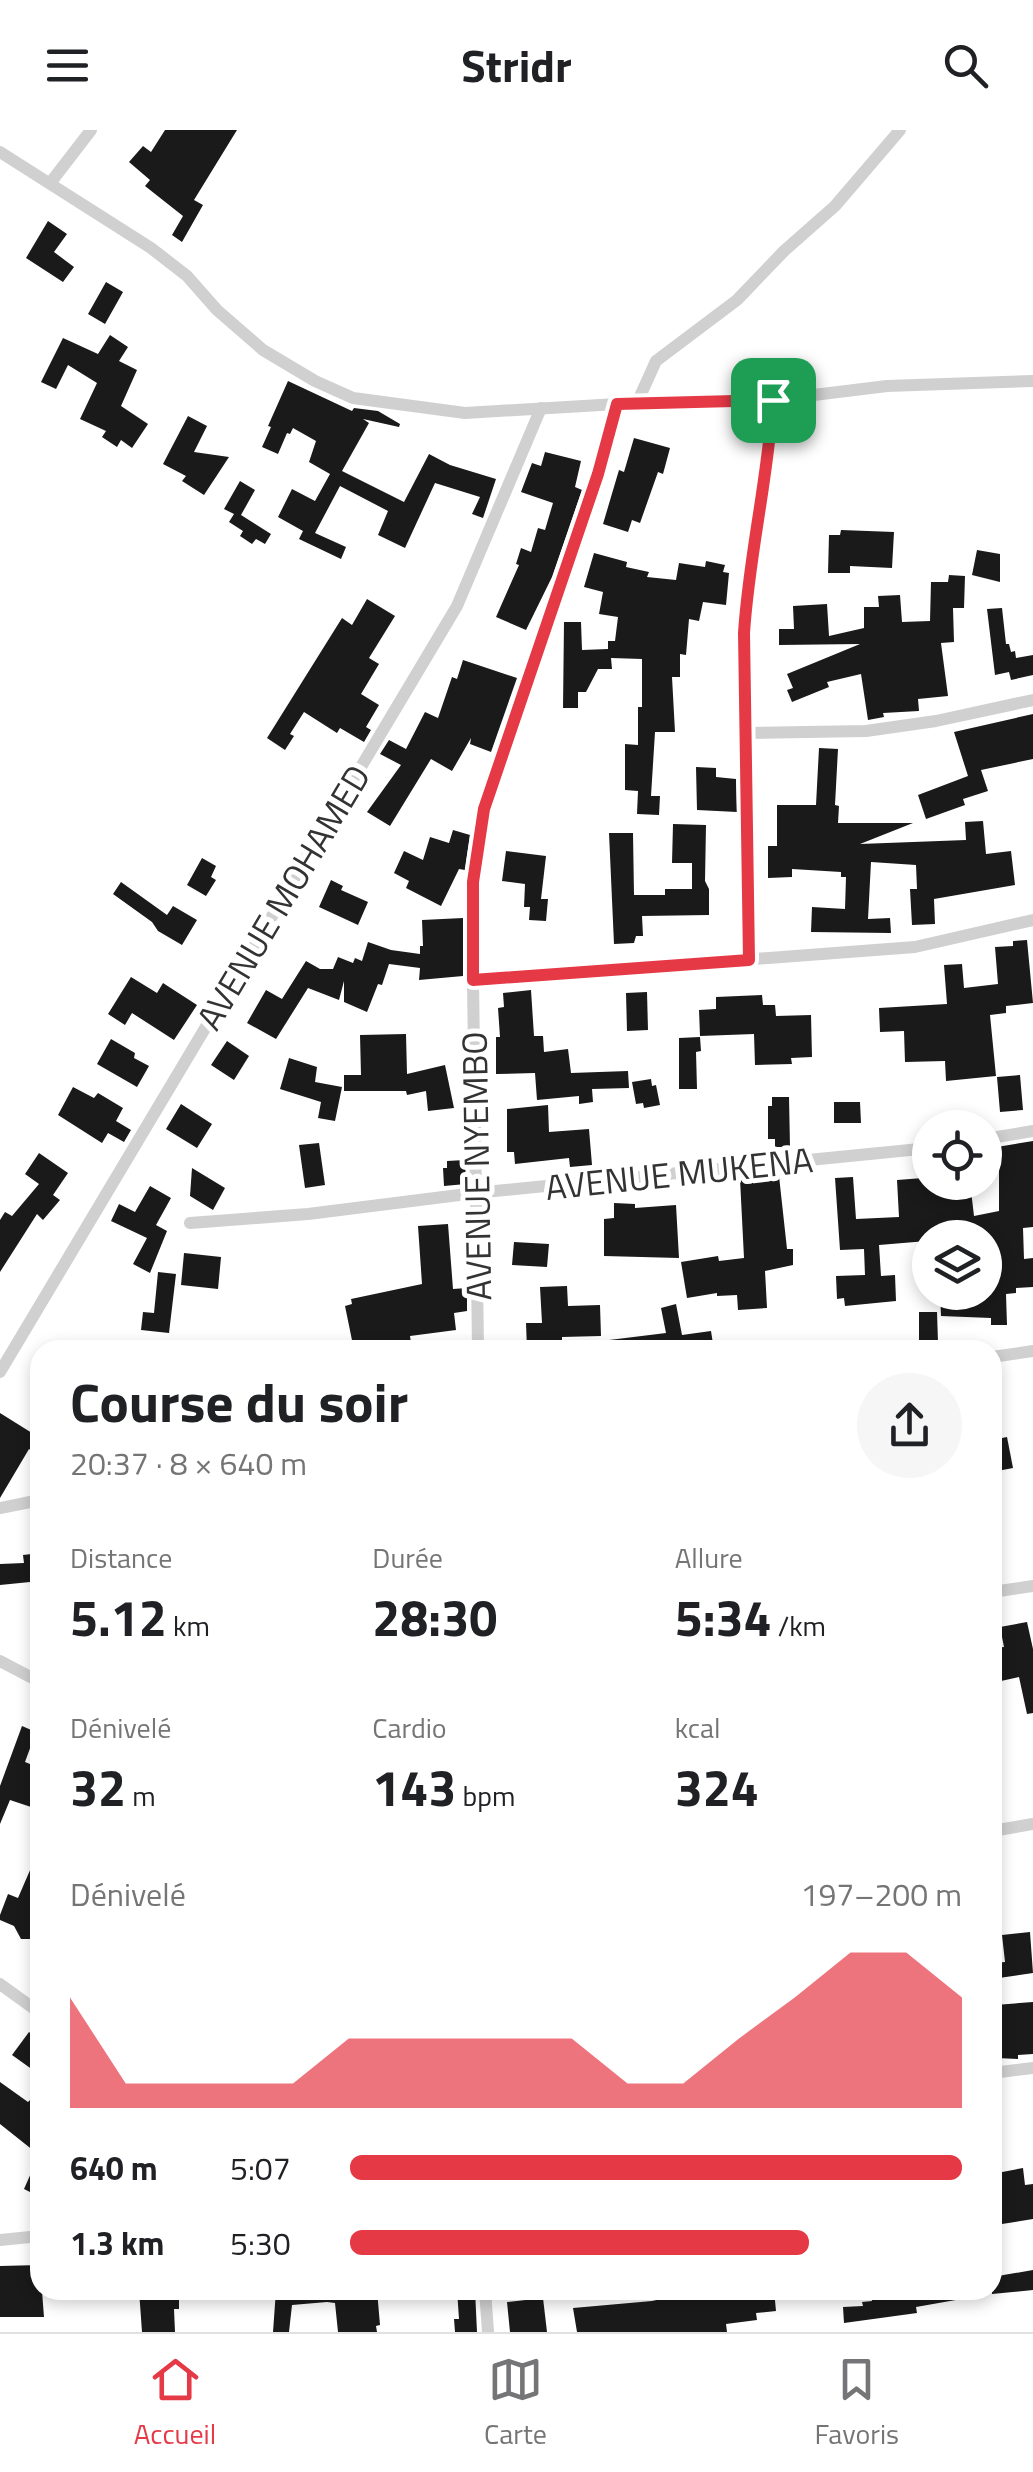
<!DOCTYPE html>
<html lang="fr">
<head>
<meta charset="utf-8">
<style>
  body { margin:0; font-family:"Titillium Web",sans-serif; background:#f6f6f6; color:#202124; height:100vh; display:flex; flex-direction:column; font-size:38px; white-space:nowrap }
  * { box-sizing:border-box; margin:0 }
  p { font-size:32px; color:#757577 }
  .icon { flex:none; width:55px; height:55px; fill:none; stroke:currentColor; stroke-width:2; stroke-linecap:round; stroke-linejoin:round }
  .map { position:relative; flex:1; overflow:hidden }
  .sheet { position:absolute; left:30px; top:1210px; width:972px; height:960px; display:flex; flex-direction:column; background:#fff; border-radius:30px; box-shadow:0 5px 15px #0003 }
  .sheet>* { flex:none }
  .fabs { position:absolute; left:912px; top:980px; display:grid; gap:20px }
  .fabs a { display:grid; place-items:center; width:90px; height:90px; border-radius:50%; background:#fff; box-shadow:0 5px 15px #0003; font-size:50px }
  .pin { position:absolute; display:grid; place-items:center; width:85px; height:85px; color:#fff; margin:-42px; border-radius:20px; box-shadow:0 5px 15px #0006 }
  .round { display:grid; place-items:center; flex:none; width:105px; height:105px; border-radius:52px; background:#f6f6f6 }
  .overview { display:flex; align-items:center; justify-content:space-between; height:170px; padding:0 40px }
  h1 { font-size:55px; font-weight:700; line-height:75px }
  .metrics { display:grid; grid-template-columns:repeat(3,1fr); gap:15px; height:170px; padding:10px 40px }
  .metrics div { display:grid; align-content:center }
  .metrics b { font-size:50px; font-weight:700 }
  .metrics small { font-size:28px; font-weight:400 }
  .metrics p { font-size:28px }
  .chart { height:280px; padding:20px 40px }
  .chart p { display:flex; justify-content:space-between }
  .chart svg { width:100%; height:180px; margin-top:10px; fill:#e63946; opacity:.7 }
  ul { padding:0 40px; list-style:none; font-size:32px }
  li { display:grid; grid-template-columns:160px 120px 1fr; align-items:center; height:75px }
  li i { height:25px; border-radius:12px; background:#e63946 }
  header { display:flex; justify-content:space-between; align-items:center; height:130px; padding:0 40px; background:#fff; font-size:45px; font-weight:700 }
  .dock { display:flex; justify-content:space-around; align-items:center; height:140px; border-top:2px solid #e0e0e0; background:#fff; font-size:28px; color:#757577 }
  .dock a { display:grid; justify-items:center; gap:5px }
  .dock .selected { color:#e63946 }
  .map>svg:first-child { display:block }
  .building { fill:#1a1a1a }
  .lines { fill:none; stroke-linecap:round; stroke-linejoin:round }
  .street { stroke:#d0d0d0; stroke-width:12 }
  .route-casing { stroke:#fff; stroke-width:20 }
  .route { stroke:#e63946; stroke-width:12 }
  .labels { text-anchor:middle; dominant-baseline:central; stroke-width:10; stroke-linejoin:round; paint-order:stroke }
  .street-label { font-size:35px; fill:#333; stroke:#fff }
</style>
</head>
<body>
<header><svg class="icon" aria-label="menu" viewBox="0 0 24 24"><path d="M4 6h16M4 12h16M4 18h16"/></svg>Stridr<svg class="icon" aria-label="search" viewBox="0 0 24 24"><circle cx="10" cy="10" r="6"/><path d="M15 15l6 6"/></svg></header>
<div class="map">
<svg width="1033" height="2202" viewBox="0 0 1033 2202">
  <rect width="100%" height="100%" fill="#fff"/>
  <g class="building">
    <path d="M165,0H237L194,70L203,75L182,112L172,105L183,86L145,56L150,50L129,32L143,16L151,22Z"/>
    <path d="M48,91L67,104L54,122L74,137L63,152L26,128Z"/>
    <path d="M106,152L123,162L105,194L88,184Z"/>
    <path d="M110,205L128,217L119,231L137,240L121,276L148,294L132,318L121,310L117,317L102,307L106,301L80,289L97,253L68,235L56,259L41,252L63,208L98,224Z"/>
    <path d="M288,251L352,281L354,278L378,281L400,294L399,297L363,289L369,293L342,341L404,372L429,324L450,335L496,349L483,388L472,384L480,367L435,353L405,418L378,405L388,381L340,356L315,403L346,417L341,429L299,409L303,401L278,387L292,359L315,371L330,344L309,332L316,311L293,298L290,304L287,303L278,324L262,317L271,297L268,296Z"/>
    <path d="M188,286L207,296L194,322L229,327L204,365L182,351L186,346L163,334Z"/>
    <path d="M634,308L670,318L663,344L658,342L640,393L632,390L628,402L603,394L619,340L624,342Z"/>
    <path d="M545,322L581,331L575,357L582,360L552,447L526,500L496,487L519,435L516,434L521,418L531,422L538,398L545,400L553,373L521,362L532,333L541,336Z"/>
    <path d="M240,351L255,360L241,385L271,404L265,414L256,409L252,414L240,406L243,401L229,392L234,384L224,379Z"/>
    <path d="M841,400L894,402L892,438L850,436V443H828L829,405H840Z"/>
    <path d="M977,420L1000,424V452L972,445Z"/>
    <path d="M594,423L627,432L626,437L649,442L647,447L676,450L679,433L705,437L706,431L725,435L723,442L729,443L726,475L703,472L699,491L689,489L686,525L680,524V547H672L675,602H655L651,666H660L659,685L637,684L638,661L625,660V614L638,615V577H642V529L611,528L612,539H598L586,562H578V578H563L564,492H581L582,520L608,519V511H615L618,487L599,484L603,462L584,457Z"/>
    <path d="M949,445L965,446L964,478H953L954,512L941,513L948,566L918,569L919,581L883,583L884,587L868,590L861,544L827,552L829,557L792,572L787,560L793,558L787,544L860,514L779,515V499H794L793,476L827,474L829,506L864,498V477H879L878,466L900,465L902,492L930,491L931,452H948Z"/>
    <path d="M367,469L395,486L369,528L379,534L361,564L379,575L366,597L371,600L364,612L340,598L337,603L304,582L290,604L294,606L285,620L267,608L342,488L352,495Z"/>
    <path d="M1002,478L1006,514H1009L1011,522L1015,521L1016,528L1033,525V545L1011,550L1009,542L995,545L987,479Z"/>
    <path d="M463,530L517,548L491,622L470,614L471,608L452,641L431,629L390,696L367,682L401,635L380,624L389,610L406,619L425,582L438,588L452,547L457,549Z"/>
    <path d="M1033,584V629L981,640L988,661L963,669L965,675L926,689L918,665L968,646L954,602Z"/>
    <path d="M819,618L838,619L835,675L839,676L838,693H913L860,714L966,710L965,692L983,691L986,724L1011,721L1015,755L934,769L935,794L912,795L910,759H917L916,735L871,732L868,789L890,788L891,803L811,802L812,777L845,779L846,747H841V742L792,739V747L768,748V716H777V675H816Z"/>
    <path d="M696,637L716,638V647L736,649L737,682L697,680Z"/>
    <path d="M673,694L706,695L705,751L709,759V785L642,786L643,806H636L634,813L614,814L609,703H633L634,765H665V759H692V733H672Z"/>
    <path d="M453,700L470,705L465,740L459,739L441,776L406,758L409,751L394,743L404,721L423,730L430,707L449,713Z"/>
    <path d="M506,721L546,726L541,769H548L546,791L529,790L530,777H524L525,754L502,751Z"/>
    <path d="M202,728L216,736L211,747L216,750L206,766L187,755Z"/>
    <path d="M331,750L343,756L341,760L368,772L358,795L319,777Z"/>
    <path d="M121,752L167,785L173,776L197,790L182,815L158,801L152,792L113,764Z"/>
    <path d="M463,788V846L419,850L420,838L389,834L382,855L378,854L367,882L344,872V851L339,870L308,858L276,909L247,893L266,860L282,869L306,831L320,839H333L338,827L353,833L355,828L362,831L368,812L391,820L420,824V816H423L422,790Z"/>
    <path d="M1027,810L1033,873L1006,876V883L990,885L996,946L946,951L945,931L905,932L904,901L880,902L879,878L947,874L944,835L962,834L964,858L998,854L995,817L1013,816V811Z"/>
    <path d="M131,847L157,863L163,853L197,875L174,910L132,883L125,895L108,884Z"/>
    <path d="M531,860L534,906H543L544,922L568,919L571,943L628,941L629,958L592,959L593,972L579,974V966L537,970L535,943L496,944V907H500L498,878L504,877L503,863Z"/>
    <path d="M647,862L648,900L627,901L626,863Z"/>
    <path d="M762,865L763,875H775L776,886L811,885L812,927L791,928L792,934L755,935L754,904L700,906L699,880L716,879V867Z"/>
    <path d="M406,904L407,944L445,935L454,978L428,981L426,961L407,965L406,961H344V945H361L360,905Z"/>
    <path d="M700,907L701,921L696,922L697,959H679V908Z"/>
    <path d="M111,909L135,923L134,928L149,936L137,957L97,934Z"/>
    <path d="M227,911L249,926L234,950L211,935Z"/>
    <path d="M289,928L317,937L315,952L342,957L335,991L318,988L321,972L280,959Z"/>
    <path d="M1020,945L1023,980L1000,982L997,947Z"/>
    <path d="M651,949L652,956L656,955L660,975L644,978L643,973L636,974L632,952Z"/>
    <path d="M73,957L94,968L98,963L123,978L116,991L131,1000L124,1012L108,1003L102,1013L58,985Z"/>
    <path d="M772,967H789L790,1017H775V1009H768V976H772Z"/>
    <path d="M834,972H860L861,993H834Z"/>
    <path d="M181,974L212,994L197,1018L166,999Z"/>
    <path d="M548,975L549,1002L589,999L592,1035L570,1037L569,1028L515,1034L514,1022H507V979Z"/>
    <path d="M1033,1011V1097L1023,1098L1024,1129L1033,1128V1157L1016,1158V1163L1006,1164L1007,1195H991V1188L941,1186L940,1162H985V1108L972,1107L971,1099L927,1102V1111L879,1115L881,1146L895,1145L896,1171L845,1176L844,1168L837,1169L836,1146L865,1145L864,1119L840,1120L835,1048L853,1047L856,1089L899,1087L897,1050L923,1048L924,1052H970L974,1086L999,1081V1033L985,1035V1019Z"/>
    <path d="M319,1013L325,1055L305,1058L299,1015Z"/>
    <path d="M39,1023L68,1043L53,1065L60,1070L43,1090L37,1084L0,1142V1090L5,1082L12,1086L39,1054L25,1044Z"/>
    <path d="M465,1030L466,1054L444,1056L443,1038H447V1031Z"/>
    <path d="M192,1038L225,1058L213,1080L190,1066Z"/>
    <path d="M779,1046L787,1119H793V1135L765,1141L767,1178L738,1180L737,1165L717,1166V1163L687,1168L681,1132L718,1126L719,1131L744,1128L740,1049Z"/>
    <path d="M150,1056L171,1068L156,1095L167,1101L150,1143L133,1134L147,1108L111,1091L119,1074L135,1082Z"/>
    <path d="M614,1073L635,1074V1078L676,1075L679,1128L604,1126V1089L614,1088Z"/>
    <path d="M448,1094L453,1159L467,1158V1181L454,1183L456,1200L410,1206L412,1220H354L345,1176L352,1174L351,1169L422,1154L418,1096Z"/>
    <path d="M514,1112L549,1114L547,1137L512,1135Z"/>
    <path d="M184,1123L221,1127L218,1159L181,1155Z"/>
    <path d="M158,1142L176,1144L169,1203L141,1200L143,1182L154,1183Z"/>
    <path d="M567,1156L568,1176L600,1175L601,1206L562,1207V1220H527L526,1193H542L540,1157Z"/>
    <path d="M676,1174L682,1205L711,1201L714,1220H601V1211L666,1203L661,1178Z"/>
    <path d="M919,1182H937L938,1212L919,1213Z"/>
    <path d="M0,1283L40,1308V1326L29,1319L0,1368Z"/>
    <path d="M1007,1307L1013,1338L992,1342V1310Z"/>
    <path d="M40,1423V1451L0,1455V1434L24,1433L23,1425Z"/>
    <path d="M1027,1492L1033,1519V1583L1027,1584L1019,1547L992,1553V1518L1004,1517L1000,1497Z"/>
    <path d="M22,1596L36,1602L25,1632L40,1638V1680L10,1670L0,1694V1656Z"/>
    <path d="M40,1717V1809H21L14,1796L0,1790V1785L8,1764L18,1768Z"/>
    <path d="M1030,1802L1033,1843L992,1849V1833L1005,1832L1002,1805Z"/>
    <path d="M1033,1872V1924L1018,1925V1929L996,1928L995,1875Z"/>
    <path d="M29,1902L40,1910V1945L12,1925Z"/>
    <path d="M0,1952L28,1972L40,1960V2067L24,2059L39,2025L0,1994Z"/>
    <path d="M1023,2038L1025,2055L1033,2054V2089L1002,2094L996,2059L992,2060V2044Z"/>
    <path d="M40,2135L44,2187H0V2136Z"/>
    <path d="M1033,2140V2160L992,2164V2147Z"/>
    <path d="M139,2160H179V2179H174L175,2202H142Z"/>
    <path d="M276,2160H377L380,2195L376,2196L377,2202H338L335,2173L327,2172L292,2175L289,2202H273Z"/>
    <path d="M457,2160H475L477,2202H455L454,2189H459Z"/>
    <path d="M703,2160H774L776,2181L756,2183L757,2190L726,2194L727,2202H577L573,2178L652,2171Z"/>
    <path d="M908,2160H967V2168L916,2177L917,2183L844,2193L843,2177L863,2176L862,2172L872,2171L871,2166Z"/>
    <path d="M543,2168L547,2202H510L507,2172Z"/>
  </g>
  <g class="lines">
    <g class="street">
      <path d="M0,22L151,118L187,146L217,180L263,220L315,251L353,268L465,283L617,274L773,270L887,256L1033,251"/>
      <path d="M51,52L91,0"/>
      <path d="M637,273L656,231L737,170L784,121L835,76L900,0"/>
      <path d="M745,603L866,601L936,591L1033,570"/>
      <path d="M749,830L744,503C749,425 769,349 773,270"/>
      <path d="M473,850L915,817L1033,790"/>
      <path d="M985,1009L1033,1001"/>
      <path d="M190,1093L308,1084L475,1063L930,1018"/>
      <path d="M478,1220L473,850V752L478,715L493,647L598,344L617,274"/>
      <path d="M992,1227L1033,1221"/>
      <path d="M0,1242L457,476L541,278"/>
      <path d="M0,1378L40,1370"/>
      <path d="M992,1462L1033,1456"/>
      <path d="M0,1531L40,1552"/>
      <path d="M992,1701L1033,1694"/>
      <path d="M0,1854L40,1883"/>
      <path d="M992,1943L1033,1938"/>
      <path d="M0,2110L40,2106"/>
      <path d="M485,2160L488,2202"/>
    </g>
  </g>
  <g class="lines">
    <g class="route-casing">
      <path id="route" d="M773,270C768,349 749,425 744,503L749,830L473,850V752L484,679L598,344L617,274Z"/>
    </g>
    <use href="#route" class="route"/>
  </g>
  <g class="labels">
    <g class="street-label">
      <text transform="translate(283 767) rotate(-59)">AVENUE MOHAMED</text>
      <text transform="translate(476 1036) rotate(-91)">AVENUE NYEMBO</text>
      <text transform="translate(679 1043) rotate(-6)">AVENUE MUKENA</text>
    </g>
  </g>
</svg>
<div class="fabs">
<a><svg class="icon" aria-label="locate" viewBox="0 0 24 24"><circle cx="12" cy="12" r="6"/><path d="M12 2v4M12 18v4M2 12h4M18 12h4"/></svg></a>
<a><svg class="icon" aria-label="layers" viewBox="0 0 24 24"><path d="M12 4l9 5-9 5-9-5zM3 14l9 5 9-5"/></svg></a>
</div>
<div class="pin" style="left:773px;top:270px;background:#1e9e55"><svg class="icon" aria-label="arrive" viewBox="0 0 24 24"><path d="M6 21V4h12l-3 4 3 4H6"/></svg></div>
<section class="sheet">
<div class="overview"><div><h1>Course du soir</h1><p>20:37 · 8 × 640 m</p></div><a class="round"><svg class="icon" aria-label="share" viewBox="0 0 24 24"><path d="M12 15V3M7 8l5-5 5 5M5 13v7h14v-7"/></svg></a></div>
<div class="metrics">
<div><p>Distance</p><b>5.12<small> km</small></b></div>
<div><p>Durée</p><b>28:30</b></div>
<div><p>Allure</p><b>5:34<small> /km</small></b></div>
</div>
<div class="metrics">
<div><p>Dénivelé</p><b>32<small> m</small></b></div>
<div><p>Cardio</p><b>143<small> bpm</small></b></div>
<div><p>kcal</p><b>324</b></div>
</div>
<div class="chart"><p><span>Dénivelé</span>197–200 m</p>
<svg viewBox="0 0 160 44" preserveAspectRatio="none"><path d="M0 44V17L10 38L20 38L30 38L40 38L50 27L60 27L70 27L80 27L90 27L100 38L110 38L120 27L130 17L140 6L150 6L160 17V44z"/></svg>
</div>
<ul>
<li><b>640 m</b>5:07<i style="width:100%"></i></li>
<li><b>1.3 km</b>5:30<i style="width:75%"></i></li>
</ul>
</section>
</div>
<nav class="dock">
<a class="selected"><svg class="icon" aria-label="home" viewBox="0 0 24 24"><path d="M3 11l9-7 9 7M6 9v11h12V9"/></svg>Accueil</a>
<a><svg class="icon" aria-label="map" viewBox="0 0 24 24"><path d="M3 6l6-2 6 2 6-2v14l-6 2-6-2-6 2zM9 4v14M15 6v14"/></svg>Carte</a>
<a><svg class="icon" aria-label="saved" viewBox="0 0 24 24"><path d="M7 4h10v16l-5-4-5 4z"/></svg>Favoris</a>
</nav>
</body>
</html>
